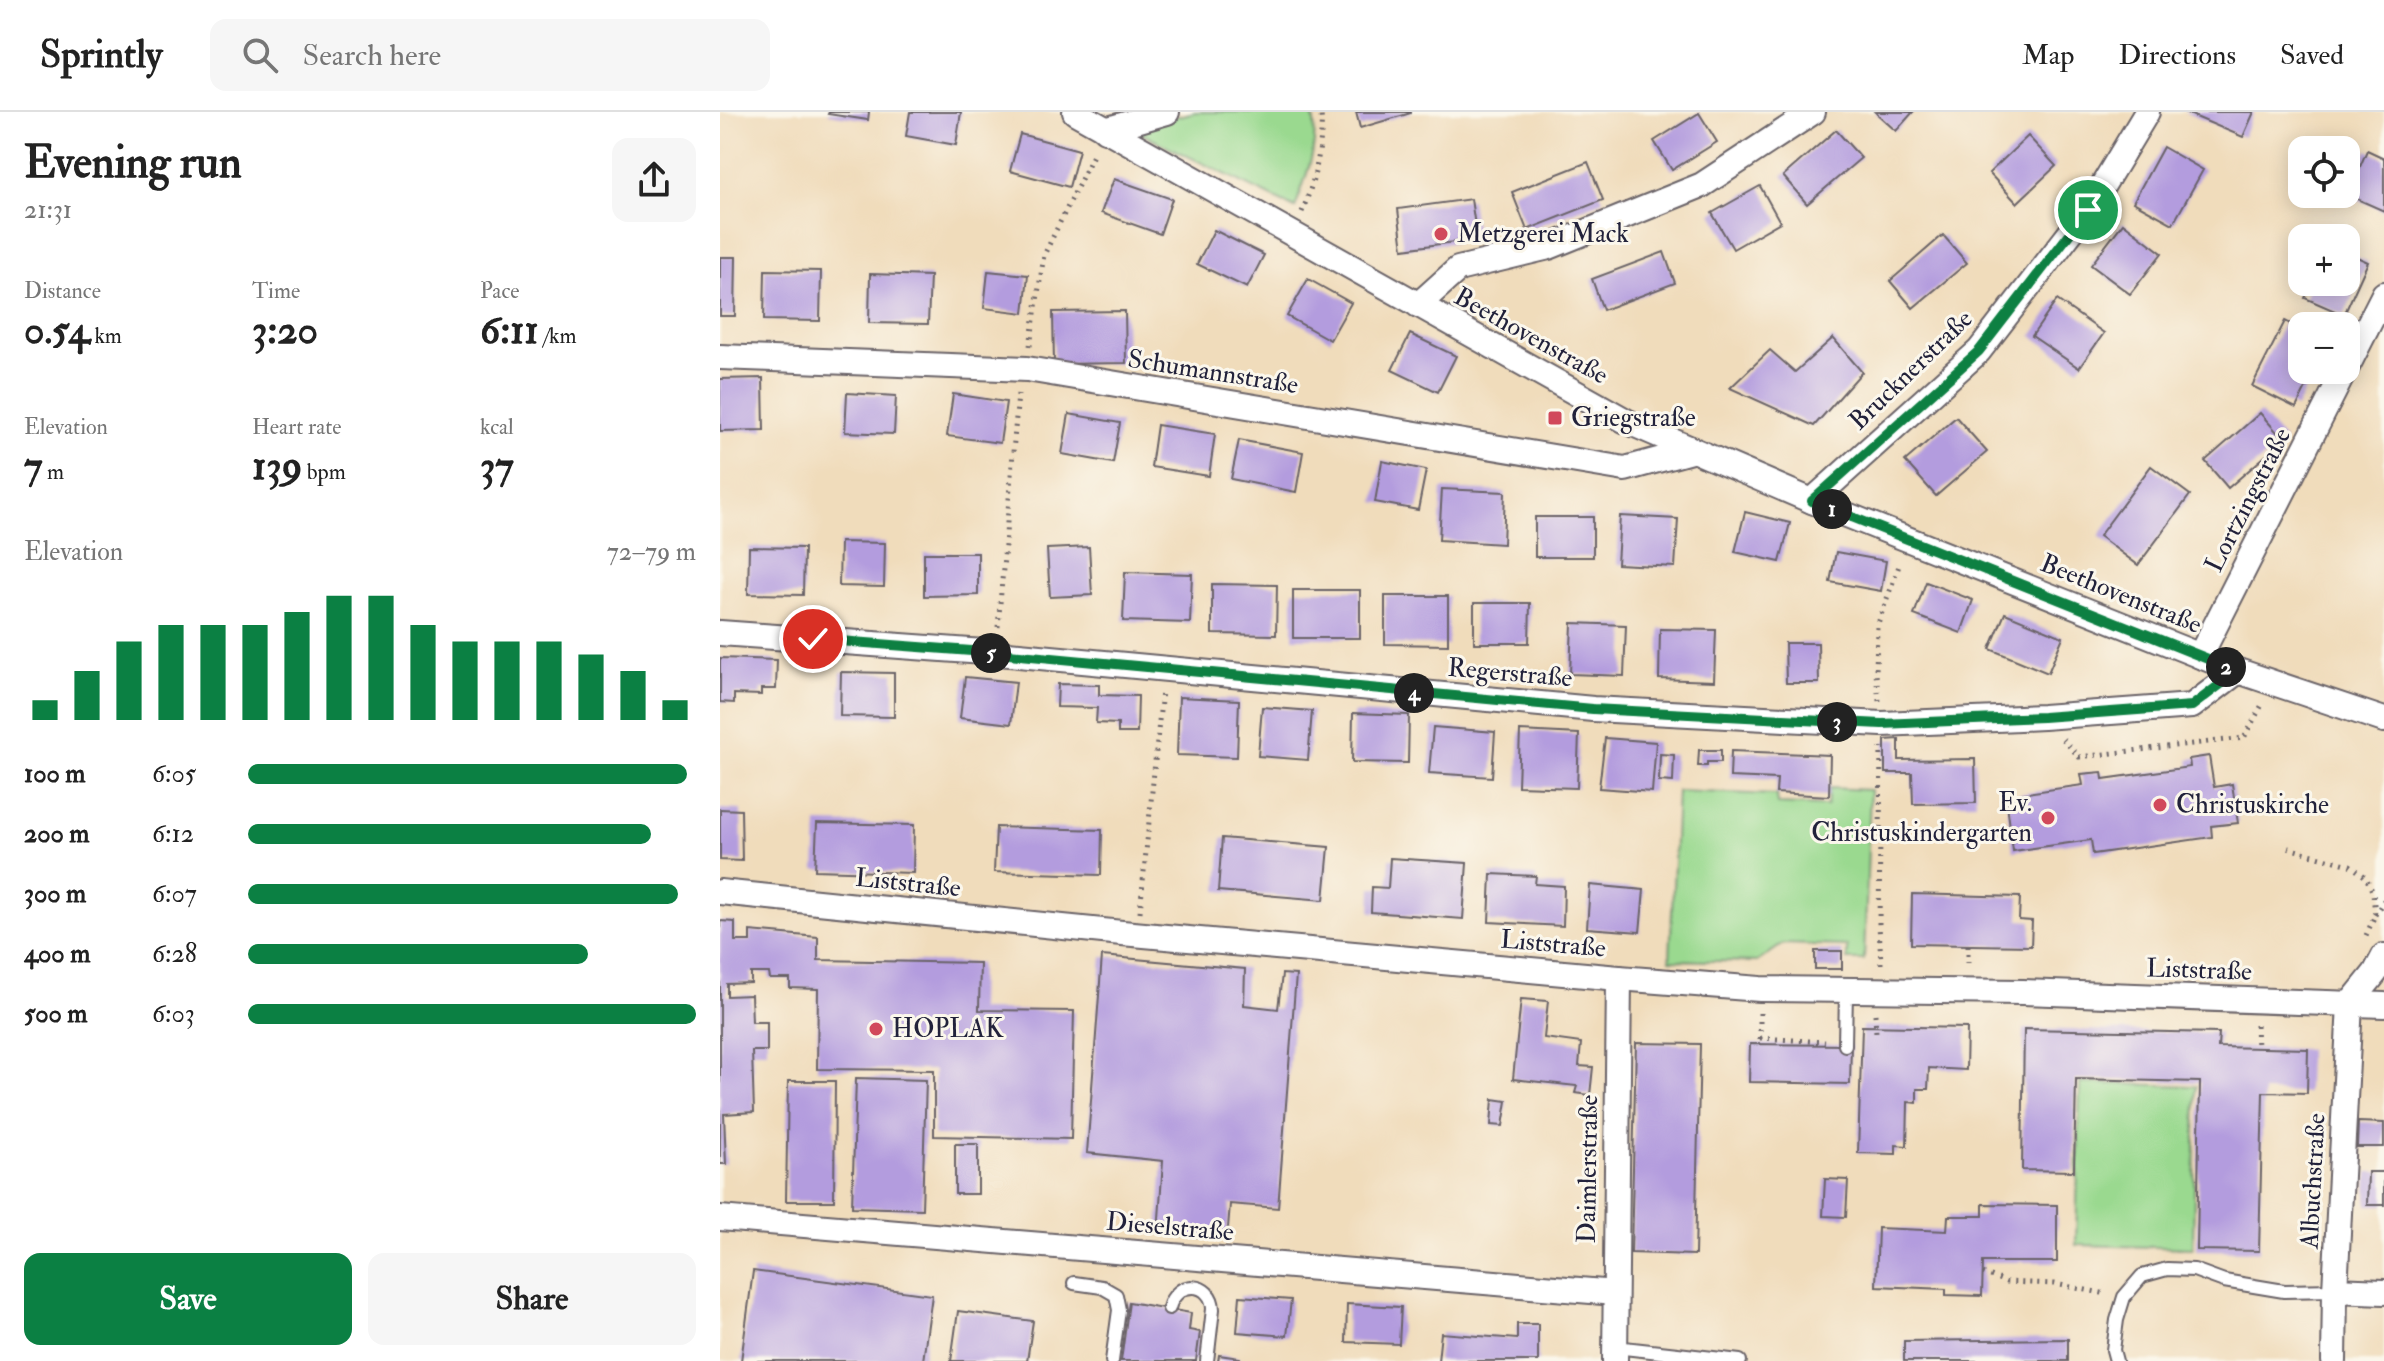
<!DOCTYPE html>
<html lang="en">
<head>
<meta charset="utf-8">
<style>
  body { margin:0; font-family:"IM FELL Double Pica",serif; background:#f6f6f6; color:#222; height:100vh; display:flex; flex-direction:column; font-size:30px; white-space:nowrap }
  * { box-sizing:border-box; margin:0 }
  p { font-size:26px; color:#767676 }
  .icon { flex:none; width:44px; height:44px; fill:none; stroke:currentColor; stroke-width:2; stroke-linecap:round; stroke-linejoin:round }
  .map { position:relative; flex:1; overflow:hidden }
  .details { display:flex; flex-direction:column; background:#fff; width:720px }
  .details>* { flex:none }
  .buttons { position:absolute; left:1568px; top:24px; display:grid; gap:16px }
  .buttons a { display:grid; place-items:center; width:72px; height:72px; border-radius:16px; background:#fff; box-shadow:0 4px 20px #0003; font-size:40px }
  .pin { position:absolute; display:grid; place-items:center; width:68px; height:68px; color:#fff; margin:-34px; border:4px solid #fff; border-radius:50%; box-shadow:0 2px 8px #0007 }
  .km { position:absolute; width:40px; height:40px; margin:-20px; border-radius:50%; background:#222; color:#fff; font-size:22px; line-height:40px; text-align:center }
  .round { display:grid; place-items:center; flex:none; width:84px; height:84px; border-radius:16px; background:#f6f6f6 }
  .summary { display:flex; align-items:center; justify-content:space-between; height:136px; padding:0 24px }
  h1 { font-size:44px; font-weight:700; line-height:60px }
  .stats { display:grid; grid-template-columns:repeat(3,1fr); gap:12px; height:136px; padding:8px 24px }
  .stats div { display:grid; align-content:center }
  .stats b { font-size:40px; font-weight:700 }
  .stats small { font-size:22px; font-weight:400 }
  .stats p { font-size:22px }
  .chart { height:224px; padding:16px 24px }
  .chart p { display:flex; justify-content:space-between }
  .chart svg { width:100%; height:144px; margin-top:8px; stroke:#0b8043; stroke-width:6 }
  .primary-button { display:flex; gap:16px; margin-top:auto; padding:16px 24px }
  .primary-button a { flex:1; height:92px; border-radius:16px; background:#0b8043; color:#fff; font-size:32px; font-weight:700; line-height:92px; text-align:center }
  .primary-button a+a { background:#f6f6f6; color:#222 }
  ul { padding:0 24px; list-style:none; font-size:26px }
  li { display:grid; grid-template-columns:128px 96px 1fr; align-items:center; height:60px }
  li i { height:20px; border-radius:10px; background:#0b8043 }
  header { display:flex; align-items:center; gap:48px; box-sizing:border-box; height:112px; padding:0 40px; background:#fff; border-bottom:2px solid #e0e0e0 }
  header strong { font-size:38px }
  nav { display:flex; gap:44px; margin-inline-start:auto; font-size:28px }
  .search { width:560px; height:72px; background:#f6f6f6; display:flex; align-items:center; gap:20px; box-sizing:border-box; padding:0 28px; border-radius:16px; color:#767676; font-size:30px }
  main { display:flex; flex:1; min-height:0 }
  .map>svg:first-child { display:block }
  .green { fill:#9ad98f; stroke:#5e7e65; stroke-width:2 }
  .building { fill:#b39cde }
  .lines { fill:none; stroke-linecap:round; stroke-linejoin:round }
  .service-casing { stroke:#6a6368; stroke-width:16 }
  .minor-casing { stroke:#6a6368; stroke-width:28 }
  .path { stroke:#6a6368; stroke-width:5; stroke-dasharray:2 6; stroke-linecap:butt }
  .service { stroke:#fff; stroke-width:12 }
  .minor { stroke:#fff; stroke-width:24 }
  .route-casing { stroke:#fff; stroke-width:16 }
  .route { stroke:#0b8043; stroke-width:10 }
  .poi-dot { fill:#d1495b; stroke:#fbf7ec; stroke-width:3 }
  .labels { text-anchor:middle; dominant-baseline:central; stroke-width:6; stroke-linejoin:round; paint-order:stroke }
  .poi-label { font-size:26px; fill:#22223b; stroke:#fbf7ec; text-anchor:start }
  .street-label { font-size:26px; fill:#22223b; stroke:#fbf7ec }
</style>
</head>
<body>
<header>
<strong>Sprintly</strong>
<div class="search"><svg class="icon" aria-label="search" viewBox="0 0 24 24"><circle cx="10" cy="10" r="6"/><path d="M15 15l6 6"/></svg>Search here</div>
<nav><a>Map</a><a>Directions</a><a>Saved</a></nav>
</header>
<main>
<section class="details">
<div class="summary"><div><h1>Evening run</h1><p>21:31</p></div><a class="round"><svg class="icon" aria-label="share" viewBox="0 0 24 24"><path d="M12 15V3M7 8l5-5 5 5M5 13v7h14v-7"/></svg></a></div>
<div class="stats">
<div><p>Distance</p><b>0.54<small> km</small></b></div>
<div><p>Time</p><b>3:20</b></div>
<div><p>Pace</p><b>6:11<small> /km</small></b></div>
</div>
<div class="stats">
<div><p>Elevation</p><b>7<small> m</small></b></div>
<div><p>Heart rate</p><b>139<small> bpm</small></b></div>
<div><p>kcal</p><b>37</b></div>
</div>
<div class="chart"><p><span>Elevation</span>72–79 m</p>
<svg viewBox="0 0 160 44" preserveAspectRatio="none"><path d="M5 44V38M15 44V29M25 44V20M35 44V15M45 44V15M55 44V15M65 44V11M75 44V6M85 44V6M95 44V15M105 44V20M115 44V20M125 44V20M135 44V24M145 44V29M155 44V38"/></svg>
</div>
<ul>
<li><b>100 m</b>6:05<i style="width:98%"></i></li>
<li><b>200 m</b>6:12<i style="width:90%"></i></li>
<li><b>300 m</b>6:07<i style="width:96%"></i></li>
<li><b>400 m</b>6:28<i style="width:76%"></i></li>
<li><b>500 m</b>6:03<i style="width:100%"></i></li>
</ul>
<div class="primary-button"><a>Save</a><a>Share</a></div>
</section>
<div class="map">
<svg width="1664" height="1249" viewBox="0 0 1664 1249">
  <rect width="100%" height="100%" fill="#fbf7ec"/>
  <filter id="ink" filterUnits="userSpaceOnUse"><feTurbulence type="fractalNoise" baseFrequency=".0125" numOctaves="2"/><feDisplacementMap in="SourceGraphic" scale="16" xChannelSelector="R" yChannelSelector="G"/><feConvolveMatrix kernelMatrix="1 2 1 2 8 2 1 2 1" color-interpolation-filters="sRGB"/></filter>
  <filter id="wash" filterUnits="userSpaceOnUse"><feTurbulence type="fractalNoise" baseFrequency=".006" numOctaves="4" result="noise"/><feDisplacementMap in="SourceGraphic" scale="32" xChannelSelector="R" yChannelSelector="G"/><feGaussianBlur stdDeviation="1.8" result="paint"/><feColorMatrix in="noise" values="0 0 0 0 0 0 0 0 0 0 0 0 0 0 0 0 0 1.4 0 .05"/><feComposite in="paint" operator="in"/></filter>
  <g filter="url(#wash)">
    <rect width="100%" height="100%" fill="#f0dcbb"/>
    <g class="green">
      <path d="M475,0H592C601,31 585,67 575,96L410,16Z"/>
      <path d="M1109,676L1150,678L1144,848H1127V834L1063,832L1037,850L950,848L957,679L1057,683L1058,692L1107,694Z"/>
      <path d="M1360,971L1476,974L1473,1136L1356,1133Z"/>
    </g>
    <g id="blocks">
      <g class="building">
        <path d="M109,0H149L148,8L108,2Z"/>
        <path d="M190,0H241L236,33L186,24Z"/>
        <path d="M636,0H691V1L640,16Z"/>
        <path d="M1155,0H1193L1176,19Z"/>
        <path d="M1464,0H1534L1523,25Z"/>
        <path d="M979,1L997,30L952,58L934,29Z"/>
        <path d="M1116,18L1141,46L1087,92L1063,64Z"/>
        <path d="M300,22L359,38L349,75L290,59Z"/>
        <path d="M1308,24L1336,54L1297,91L1269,61Z"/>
        <path d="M1443,35L1483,58L1453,112L1413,90Z"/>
        <path d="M1647,38L1664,46V99L1628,83Z"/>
        <path d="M868,50L883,88L807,118L792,80Z"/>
        <path d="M394,67L452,87L440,122L381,101Z"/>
        <path d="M1040,74L1060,110L1013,137L992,101Z"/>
        <path d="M751,87L757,127L683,137L678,97Z"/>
        <path d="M1403,111L1442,141L1410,182L1371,153Z"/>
        <path d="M494,118L544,143L527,176L477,152Z"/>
        <path d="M1223,123L1247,151L1193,196L1170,169Z"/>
        <path d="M944,140L955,171L883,198L872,167Z"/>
        <path d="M1626,140L1648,150L1624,203L1585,186L1593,170H1626Z"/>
        <path d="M0,145H16L15,204H0Z"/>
        <path d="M45,158L101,159L100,209L44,208Z"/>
        <path d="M268,159L308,163L304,201L264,196Z"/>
        <path d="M150,162L210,164L208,212L149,211Z"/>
        <path d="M588,167L631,191L610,228L567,204Z"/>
        <path d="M1337,188L1384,221L1359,256L1312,224Z"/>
        <path d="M405,199L406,251L334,252L333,200Z"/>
        <path d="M1565,209L1582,218V258H1595L1576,296L1532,274Z"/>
        <path d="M690,222L736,244L718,280L672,258Z"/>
        <path d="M1113,226L1142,260L1094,314L1010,276L1050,238L1075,260Z"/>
        <path d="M43,266L44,318L0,319V267Z"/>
        <path d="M127,281L176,284L174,322L125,320Z"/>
        <path d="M233,282L286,290L280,331L227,324Z"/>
        <path d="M1540,301L1564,328L1508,376L1485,349Z"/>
        <path d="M349,302L400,311L393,351L342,342Z"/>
        <path d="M1236,305L1267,340L1216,384L1185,349Z"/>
        <path d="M437,313L495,322L489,364L431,355Z"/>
        <path d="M519,328L583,340L576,380L511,367Z"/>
        <path d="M662,349L706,358L698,398L655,390Z"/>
        <path d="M1431,354L1470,383L1418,453L1379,424Z"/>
        <path d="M722,377L785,380L783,432L719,428Z"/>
        <path d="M1025,400L1070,411L1060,450L1015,440Z"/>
        <path d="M900,404L958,407L955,455L897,452Z"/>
        <rect x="815" y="405" width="58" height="40"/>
        <path d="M120,430L165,431L164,475L119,474Z"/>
        <path d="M29,435L84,436L83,483L28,482Z"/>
        <path d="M369,435L372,483L330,485L327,437Z"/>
        <path d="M1116,440L1166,449L1161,479L1110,470Z"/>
        <path d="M204,441H258V483L204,484Z"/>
        <path d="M405,460L472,462L470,511L403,509Z"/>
        <path d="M1206,470L1253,488L1241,521L1194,503Z"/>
        <path d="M492,472L557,473L556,523L492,522Z"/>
        <rect x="573" y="478" width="67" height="48"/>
        <path d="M665,484H728V533L665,532Z"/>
        <path d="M754,491H810L809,531H754Z"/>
        <path d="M1285,501L1343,525L1328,561L1270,537Z"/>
        <path d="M852,511L906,513L904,564L850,562Z"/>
        <path d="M940,517L996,518L994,569L939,567Z"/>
        <path d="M1065,531H1098L1099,571H1066Z"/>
        <path d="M0,546L57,548L56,577H41V583L14,582V591L0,590Z"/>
        <path d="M121,560L174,561V605L120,604Z"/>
        <path d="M245,565L296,570L291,612L240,606Z"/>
        <path d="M338,572L379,573V583L418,584L417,621H398V612L376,611L377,596L337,595Z"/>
        <path d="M459,585L519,588L517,645L457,643Z"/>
        <path d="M542,595L592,599L588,648L538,644Z"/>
        <path d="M633,601L689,603L688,651L632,650Z"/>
        <path d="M713,615L775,620L772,665L709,661Z"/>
        <path d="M800,619L859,622L857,676L798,674Z"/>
        <path d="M885,626L936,630L932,680L879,676Z"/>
        <path d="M1179,627V648L1255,647L1256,691L1193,692L1192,661H1165V628Z"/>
        <path d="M979,638H1001V650H987V654H978Z"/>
        <path d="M1011,639L1110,643L1109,684L1056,681L1057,667L1010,665Z"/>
        <path d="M940,642L954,643L953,670L939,669Z"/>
        <path d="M1489,644L1494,675L1512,672L1518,711L1491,714L1492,725L1373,742L1371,728L1293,739L1286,684L1363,673L1361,662L1382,660L1383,667L1470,655L1469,647Z"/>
        <path d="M0,697L21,698L22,749L0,748Z"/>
        <path d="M97,711L194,713L193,761L95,758Z"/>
        <path d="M276,715L382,718L381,763L274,760Z"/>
        <path d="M502,726L609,735L604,788L498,779Z"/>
        <path d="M670,746L747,751L743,807L651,800L652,775L668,776Z"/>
        <path d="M771,762L816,764L815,772L844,774L843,814L769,810Z"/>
        <path d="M870,773L924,778L920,820L867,816Z"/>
        <path d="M1192,782L1300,785L1299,808L1312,809L1311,834L1191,832Z"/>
        <path d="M0,809L15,810V829H30V819L98,825V848L260,851L259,898L354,899L351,1027L214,1024V958L97,957L98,877L70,876V867H50L49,861H31V871L7,872V884L31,883L32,910H47V939H32L34,1000L4,1002L6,1052H0Z"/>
        <rect x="1095" y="839" width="27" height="18"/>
        <path d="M382,844L525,857L524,893L558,897L562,862L576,863L558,1096L510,1092L507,1128L438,1121L443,1049L367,1041Z"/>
        <path d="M801,887L828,889L824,926L861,931L859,954L873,955L870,983L855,981L857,974L793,967Z"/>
        <path d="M1142,914L1247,916L1246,958L1209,956L1208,977H1197V991L1188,990L1187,1034L1176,1033V1042L1138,1041Z"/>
        <path d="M1304,917L1499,921L1498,935L1588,937L1587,981L1543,980L1539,1139L1477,1138L1480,970L1356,967L1354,1059L1302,1058Z"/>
        <path d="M916,931L980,932L975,1143L911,1141Z"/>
        <path d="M1030,932L1131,933L1130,972L1029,970Z"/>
        <path d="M136,966L206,968L202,1097L132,1095Z"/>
        <path d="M68,969H115L114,1089H66Z"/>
        <path d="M773,987L787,989L783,1014L771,1013Z"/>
        <path d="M1638,1010L1664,1011V1035H1637Z"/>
        <rect x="235" y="1032" width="23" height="50"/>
        <path d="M1648,1060H1664V1093H1647Z"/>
        <path d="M1105,1067L1128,1068L1126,1105L1103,1104Z"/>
        <path d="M1263,1092L1337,1093V1150H1263L1262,1184L1226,1183V1177L1156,1174L1158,1116L1227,1119L1228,1104H1263Z"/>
        <path d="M33,1159L212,1183L203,1249H21Z"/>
        <path d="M520,1184L571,1188L567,1224L517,1220Z"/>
        <path d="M409,1190L471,1201L469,1218L480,1220L476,1249H401Z"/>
        <path d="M627,1192L681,1195L679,1232L626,1230Z"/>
        <path d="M238,1199L313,1209L307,1249H231Z"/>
        <path d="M797,1212H818V1249H718L721,1221L797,1227Z"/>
        <path d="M1348,1227V1249H1184V1229Z"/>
        <path d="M499,1243L520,1246V1249H498Z"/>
      </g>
    </g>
  </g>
  <g filter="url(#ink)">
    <use href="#blocks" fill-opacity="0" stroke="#6a6368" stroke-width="2"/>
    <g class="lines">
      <g class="service-casing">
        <g id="service">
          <path d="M1125,933L1126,879"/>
          <path d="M354,1171L382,1175L396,1183L399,1198L392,1249"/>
          <path d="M449,1196C456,1167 492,1169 493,1197L487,1249"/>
          <path d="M895,1235L1020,1249"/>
          <path d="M1396,1249L1393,1238L1397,1208L1404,1185L1422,1164L1447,1157L1474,1158L1504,1169L1564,1179L1615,1178"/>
        </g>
      </g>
      <g class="minor-casing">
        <g id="minor">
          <path d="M355,0L906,309L1092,389L1518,559L1664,608"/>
          <path d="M385,18L447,0"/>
          <path d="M698,193L738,157L829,135L982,73L1093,0"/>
          <path d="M0,245L307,257L905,357L971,339"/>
          <path d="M1626,257L1664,182"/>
          <path d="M1092,389L1259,239L1368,98L1427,0"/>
          <path d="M0,521L278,541L873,597L1162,612L1323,605L1472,594L1518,559"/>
          <path d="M1480,544L1625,258"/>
          <path d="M0,780L402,821L899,866L1040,877L1303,880L1664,893"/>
          <path d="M0,1106L895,1181"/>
          <path d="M1615,1178L1664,1180"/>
          <path d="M895,1249L899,866"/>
          <path d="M1614,1249L1615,1178L1630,892L1655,861L1664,844"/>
        </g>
      </g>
      <g class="path">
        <path d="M582,100C595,68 603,34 601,0"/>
        <path d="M310,234L324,143L374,41"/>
        <path d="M278,515L298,282"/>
        <path d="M1159,589L1156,562L1157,514L1180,451"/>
        <path d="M1343,627L1359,645L1524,626L1543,591"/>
        <path d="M1568,736L1630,753L1646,765L1653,781L1655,803L1644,828"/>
        <path d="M420,800L442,579"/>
        <path d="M1655,803L1664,788"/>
        <path d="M1248,833V856"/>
        <path d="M1161,852L1159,812L1161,635"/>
        <path d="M1040,901V932"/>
        <path d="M1155,902L1156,921"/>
        <path d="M1536,913L1537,936"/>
        <path d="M1040,926L1105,930"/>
        <path d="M1263,1161L1286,1170L1335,1172L1387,1182"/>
      </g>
      <use href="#service" class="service"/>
      <use href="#minor" class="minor"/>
    </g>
  </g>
  <g class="lines" filter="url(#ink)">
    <g class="route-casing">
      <path id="route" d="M93,527L278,541L873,597L1162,612L1323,605L1472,594L1518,559L1092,389L1259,239L1368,98"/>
    </g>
    <use href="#route" class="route"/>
  </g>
  <g class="poi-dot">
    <circle cx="721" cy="122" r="8"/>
    <rect x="827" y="298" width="16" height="16" rx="4"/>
    <circle cx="1440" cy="693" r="8"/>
    <circle cx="1328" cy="706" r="8"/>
    <circle cx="156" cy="917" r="8"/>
  </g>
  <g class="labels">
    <g class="poi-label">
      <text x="737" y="122">Metzgerei Mack</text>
      <text x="851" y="306">Griegstraße</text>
      <text x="1312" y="691" text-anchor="end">Ev.<tspan x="1312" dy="30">Christuskindergarten</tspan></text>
      <text x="1456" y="693">Christuskirche</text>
      <text x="172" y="917">HOPLAK</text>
    </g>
    <g class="street-label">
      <text transform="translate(811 224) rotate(29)">Beethovenstraße</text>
      <text transform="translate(1191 258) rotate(-44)">Brucknerstraße</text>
      <text transform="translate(493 260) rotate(9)">Schumannstraße</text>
      <text transform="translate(1528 388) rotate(-63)">Lortzingstraße</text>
      <text transform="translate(1401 482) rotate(22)">Beethovenstraße</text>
      <text transform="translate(790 561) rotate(5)">Regerstraße</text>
      <text transform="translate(188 771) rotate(6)">Liststraße</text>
      <text transform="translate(833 832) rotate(5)">Liststraße</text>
      <text transform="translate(1479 858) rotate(2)">Liststraße</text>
      <text transform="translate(868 1057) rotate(-89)">Daimlerstraße</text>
      <text transform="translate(1593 1069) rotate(-87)">Albuchstraße</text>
      <text transform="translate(450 1115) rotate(5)">Dieselstraße</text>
    </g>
  </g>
</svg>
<div class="buttons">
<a><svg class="icon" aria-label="locate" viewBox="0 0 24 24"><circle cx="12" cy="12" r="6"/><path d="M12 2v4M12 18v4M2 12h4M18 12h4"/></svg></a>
<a>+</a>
<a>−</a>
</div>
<div class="pin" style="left:1368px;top:98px;background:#1e9e55"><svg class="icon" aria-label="arrive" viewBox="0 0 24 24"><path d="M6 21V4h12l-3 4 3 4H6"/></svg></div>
<div class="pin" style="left:93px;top:527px;background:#d93025"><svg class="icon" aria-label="check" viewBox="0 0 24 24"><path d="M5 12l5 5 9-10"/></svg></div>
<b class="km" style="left:1112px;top:397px">1</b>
<b class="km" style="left:1506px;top:555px">2</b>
<b class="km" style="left:1117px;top:610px">3</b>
<b class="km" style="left:694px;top:581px">4</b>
<b class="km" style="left:271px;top:541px">5</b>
</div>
</main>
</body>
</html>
